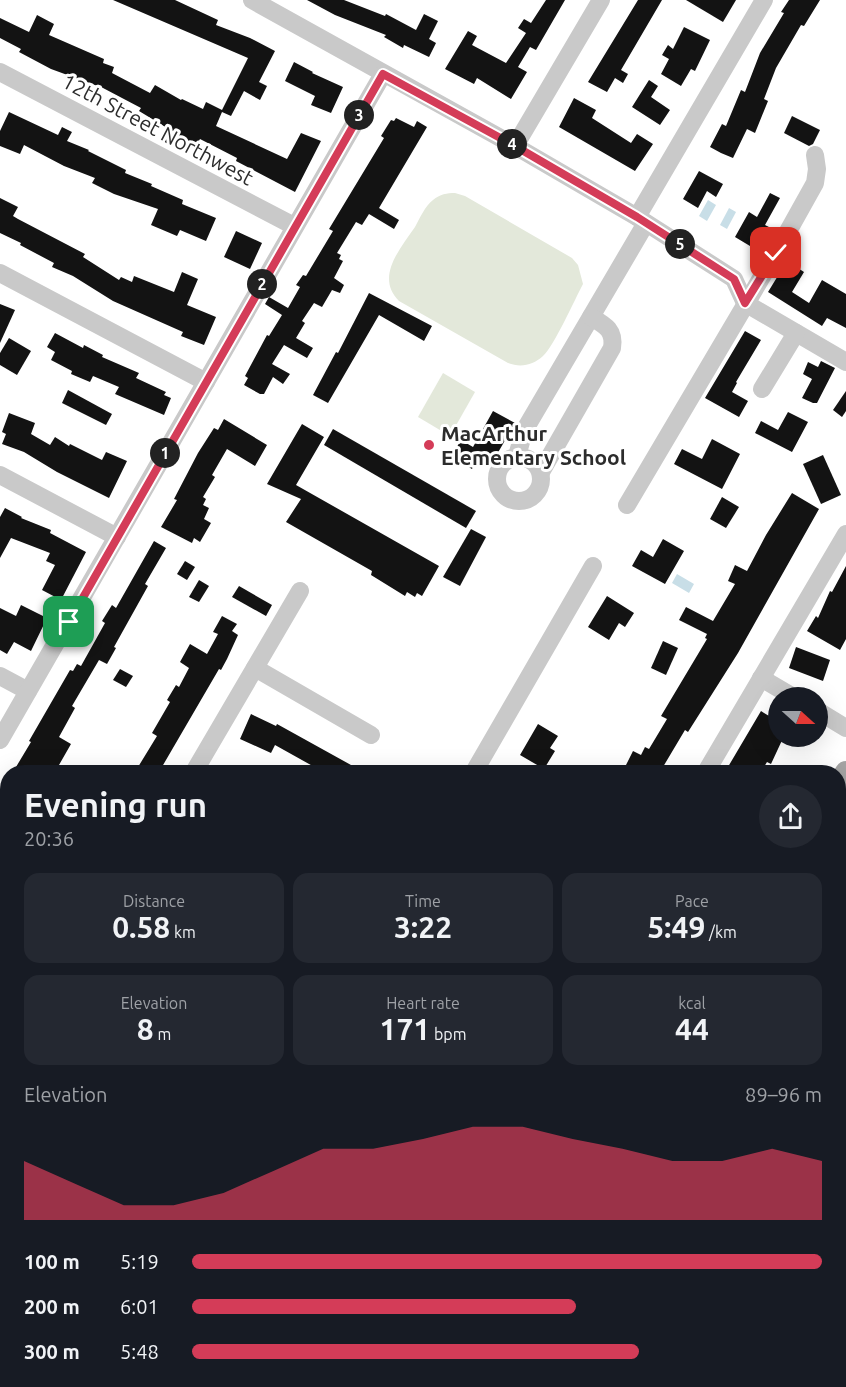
<!DOCTYPE html>
<html lang="en">
<head>
<meta charset="utf-8">
<style>
  body { margin:0; font-family:Ubuntu,sans-serif; background:#242831; color:#f1f3f6; height:100vh; display:flex; flex-direction:column; font-size:22px; white-space:nowrap }
  * { box-sizing:border-box; margin:0 }
  p { font-size:20px; color:#9ea1a6 }
  .icon { flex:none; width:33px; height:33px; fill:none; stroke:currentColor; stroke-width:2; stroke-linecap:round; stroke-linejoin:round }
  .map { position:relative; flex:1; overflow:hidden }
  .panel { position:absolute; left:0px; top:765px; width:846px; height:622px; display:flex; flex-direction:column; background:#171b24; border-radius:24px 24px 0 0; box-shadow:0 6px 24px #0002 }
  .panel>* { flex:none }
  .needle { width:39px; rotate:111deg }
  .fabs { position:absolute; left:768px; top:687px; display:grid; gap:12px }
  .fabs a { display:grid; place-items:center; width:60px; height:60px; border-radius:50%; background:#171b24; box-shadow:0 6px 24px #0002; font-size:30px }
  .pin { position:absolute; display:grid; place-items:center; width:51px; height:51px; color:#fff; margin:-26px; border-radius:12px; box-shadow:0 3px 9px #0006 }
  .km { position:absolute; width:30px; height:30px; margin:-15px; border-radius:50%; background:#222; color:#fff; font-size:16px; line-height:30px; text-align:center }
  .round { display:grid; place-items:center; flex:none; width:63px; height:63px; border-radius:32px; background:#242831 }
  .overview { display:flex; align-items:center; justify-content:space-between; height:102px; padding:0 24px }
  h1 { font-size:33px; font-weight:700; line-height:45px }
  .figures { display:grid; grid-template-columns:repeat(3,1fr); gap:9px; height:102px; padding:6px 24px }
  .figures div { display:grid; align-content:center; border-radius:15px; background:#242831; text-align:center }
  .figures b { font-size:30px; font-weight:700 }
  .figures small { font-size:16px; font-weight:400 }
  .figures p { font-size:16px }
  .chart { height:168px; padding:12px 24px }
  .chart p { display:flex; justify-content:space-between }
  .chart svg { width:100%; height:108px; margin-top:6px; fill:#d43c58; opacity:.7 }
  ul { padding:0 24px; list-style:none; font-size:20px }
  li { display:grid; grid-template-columns:96px 72px 1fr; align-items:center; height:45px }
  li i { height:15px; border-radius:8px; background:#d43c58 }
  .map>svg:first-child { display:block }
  .green { fill:#e3e8da }
  .water { fill:#c8dee7 }
  .building { fill:#131313 }
  .lines { fill:none; stroke-linecap:round; stroke-linejoin:round }
  .path { stroke:#c9c9c9; stroke-width:2; stroke-dasharray:3 3; stroke-linecap:butt }
  .minor { stroke:#c9c9c9; stroke-width:18 }
  .major { stroke:#a4a4a4; stroke-width:22 }
  .route-casing { stroke:#fff; stroke-width:12 }
  .route { stroke:#d43c58; stroke-width:8 }
  .poi-dot { fill:#d43c58; stroke:#fff; stroke-width:2 }
  .labels { text-anchor:middle; dominant-baseline:central; stroke-width:6; stroke-linejoin:round; paint-order:stroke }
  .street-label { font-size:21px; fill:#2c2c2c; stroke:#fff }
  .poi-label { font-size:21px; font-weight:bold; fill:#2c2c2c; stroke:#fff; text-anchor:start }
</style>
</head>
<body>
<div class="map">
<svg width="846" height="1387" viewBox="0 0 846 1387">
  <rect width="100%" height="100%" fill="#fff"/>
  <g class="green">
    <path d="M455,193L465,196L572,258L578,265L583,284C575,299 554,346 543,356C533,365 521,368 508,363L399,301C375,277 400,249 415,227C420,218 425,206 433,200C440,194 447,193 455,193Z"/>
    <path d="M443,373L475,392L450,436L418,417Z"/>
  </g>
  <g class="water">
    <path d="M708,200L716,205L707,221L699,216Z"/>
    <path d="M729,208L736,212L727,229L720,225Z"/>
    <path d="M677,574L694,584L689,593L672,583Z"/>
  </g>
  <g class="building">
    <path d="M113,0H175L218,20L216,25L250,38L275,51L259,82L267,86L260,100L244,91L231,116L222,112L216,126L287,159L301,133L321,141L295,192L236,161L237,158L200,139L196,146L177,136L172,146L161,140L167,128L139,111L141,108L103,88L51,69L19,52L21,49L0,38V18L29,32L37,15L54,24L49,35L104,59L103,63L114,67L112,73L150,93L155,85L181,100L182,99L203,109L206,102L222,110L248,58Z"/>
    <path d="M307,0H344L385,16L386,14L416,30L424,14L438,21L429,39L436,43L429,57L404,45L403,48L384,37L386,35L335,15Z"/>
    <path d="M546,0H565L536,50L530,47L518,67L527,72L511,99L477,78L474,84L445,69L468,31L477,36L472,45L506,63L526,33L518,28L524,19L531,23Z"/>
    <path d="M638,0H662L621,70L628,74L623,83L615,78L607,92L588,82Z"/>
    <path d="M686,0H736L723,22Z"/>
    <path d="M789,0H820L804,26L801,25L776,68L764,99L768,101L755,133L747,129L733,158L721,153L710,147L722,124L726,126L741,90L745,92L760,53L784,13L781,12Z"/>
    <path d="M684,27L710,40L695,71L691,69L681,86L661,74L669,59L662,55L668,45L673,49Z"/>
    <path d="M294,62L313,72L312,73L343,87L331,113L311,105L315,96L285,81Z"/>
    <path d="M649,80L658,86L651,97L670,110L660,125L632,107Z"/>
    <path d="M574,98L596,110L592,118L631,143L637,134L653,144L635,171L559,127Z"/>
    <path d="M9,112L58,135L62,127L72,132L67,141L89,150L88,151L126,170L125,173L152,184L151,186L183,200L182,204L216,218L206,241L180,230L177,236L151,225L158,209L114,194L92,183L95,178L64,166L24,145L20,154L0,146V131Z"/>
    <path d="M792,116L820,130L813,144L809,146L784,133Z"/>
    <path d="M396,118L414,127L417,121L427,127L379,208L399,220L394,229L369,214L362,225L356,222L337,253L341,255L339,259L343,261L334,278L344,285L340,293L332,290L322,307L314,303L302,321L305,323L296,338L313,348L307,358L284,345L272,364L290,374L283,384L273,377L264,394H260L244,385L248,378L245,376L267,335L269,336L282,315L265,304L269,297L288,308L300,287L296,285L303,275L306,276L333,231L329,229L384,138L381,136L391,120L394,121Z"/>
    <path d="M699,171L723,184L716,197L707,191L698,208L683,199Z"/>
    <path d="M770,193L780,198L765,225L771,228L762,244L753,240L750,246L735,237L749,212L757,217Z"/>
    <path d="M0,198L18,207L13,216L18,219L85,254L83,257L119,280L121,277L132,282L134,276L174,292L182,272L198,279L187,305L216,317L204,345L181,336L183,332L113,301L73,276L52,267L54,263L20,245L21,243L0,233Z"/>
    <path d="M236,231L262,243L250,269L224,257Z"/>
    <path d="M787,261L804,272L792,292L809,303L822,280L846,294V328L827,318L822,326L768,292Z"/>
    <path d="M369,293L432,326L424,341L379,315L328,403L313,395L336,352L338,353Z"/>
    <path d="M0,304L15,310L0,343Z"/>
    <path d="M745,331L761,340L736,382L737,383L732,392L748,401L739,417L705,398Z"/>
    <path d="M55,333L83,348L84,345L103,355L102,357L139,373L136,378L166,392L164,395L171,398L164,415L115,394L119,387L93,376L90,382L71,374L72,371L51,360L55,352L47,347Z"/>
    <path d="M9,338L31,351L17,375L0,365V353Z"/>
    <path d="M821,361L835,368L817,403H813L802,398L812,379L803,374L808,362L818,367Z"/>
    <path d="M68,390L112,414L106,425L62,403Z"/>
    <path d="M846,391V411L842,417L833,410Z"/>
    <path d="M493,411L515,423L496,456L492,454L488,459L476,460L472,469L451,457L461,440L473,447Z"/>
    <path d="M788,412L808,422L792,452L755,433L761,421L778,430Z"/>
    <path d="M9,413L35,423L31,434L50,445L55,437L69,446L70,444L102,460L106,452L127,461L109,498L57,472L24,452L2,444L6,434L2,432Z"/>
    <path d="M224,419L267,445L255,466L227,449L212,475L215,477L203,497L206,499L203,505L209,508L204,519L211,523L200,542L194,538L192,543L161,527L177,500L174,499L198,453L214,428L218,430Z"/>
    <path d="M302,424L324,437L296,485L439,566L422,596L417,593L415,597L407,592L405,596L371,575L372,571L286,522L301,499L267,484Z"/>
    <path d="M333,429L476,511L466,528L324,445Z"/>
    <path d="M712,439L740,454L722,489L674,464L682,449L702,459Z"/>
    <path d="M823,455L841,495L821,504L803,464Z"/>
    <path d="M792,493L819,509L738,653L688,732L685,730L660,772H627L630,767L626,765L633,751L641,755L645,747L649,749L667,719L661,716L707,639L705,638L707,634L679,620L686,607L713,621L735,584L728,581L735,565L747,571L766,535Z"/>
    <path d="M722,497L739,507L726,528L710,519Z"/>
    <path d="M5,508L22,517L21,518L51,530L50,533L86,552L61,600L42,590L55,565L46,561L50,553L11,538L0,558V517Z"/>
    <path d="M471,529L486,537L460,586L443,577Z"/>
    <path d="M663,539L684,551L665,584L632,566L641,550L653,557Z"/>
    <path d="M154,541L166,548L145,584L148,586L114,647L116,648L107,664L99,660L72,706L75,708L59,737L71,744L55,772H13L31,742L29,741L70,670L73,671L77,664L81,666L105,623L102,621L112,605L116,608Z"/>
    <path d="M185,561L195,567L187,580L177,574Z"/>
    <path d="M846,566V639L840,650L807,631L816,616L818,618L830,591L832,592Z"/>
    <path d="M199,580L209,586L199,602L189,597Z"/>
    <path d="M239,586L272,605L266,616L232,597Z"/>
    <path d="M607,596L634,613L625,627L619,623L609,640L588,627Z"/>
    <path d="M21,605L47,618L31,651L14,642L7,654L0,650V608L16,616Z"/>
    <path d="M222,616L237,624L232,631L238,635L227,659L221,670L219,669L159,772H135L157,736L152,733L170,702L167,700L176,685L179,687L189,668L180,662L190,644L207,654L218,634L213,632Z"/>
    <path d="M663,641L678,648L666,675L651,668Z"/>
    <path d="M796,647L830,660L823,681L789,668Z"/>
    <path d="M120,669L133,676L126,687L113,680Z"/>
    <path d="M778,701V736H784L771,764L767,762L761,772H725L761,711L769,716Z"/>
    <path d="M251,714L276,726L277,724L351,765L347,772H315L318,769L275,745L271,753L240,739Z"/>
    <path d="M538,724L558,736L550,748L555,751L544,769L520,755Z"/>
  </g>
  <g class="lines">
    <g class="path">
      <path d="M0,1338L8,1342"/>
      <path d="M69,1380L80,1387"/>
    </g>
    <g class="minor">
      <path d="M252,0L515,146L637,217L734,279L745,303L846,362"/>
      <path d="M0,72L294,226"/>
      <path d="M515,146L601,0"/>
      <path d="M637,217L764,0"/>
      <path d="M0,273L206,382"/>
      <path d="M762,389L796,333"/>
      <path d="M517,456L524,431L646,223"/>
      <circle cx="519" cy="479" r="22"/>
      <path d="M541,472L612,348C615,330 605,325 591,317"/>
      <path d="M0,475L117,537"/>
      <path d="M627,505L776,253L815,183L817,169L815,155"/>
      <path d="M255,668L371,735"/>
      <path d="M0,676L28,691"/>
      <path d="M761,678L795,698"/>
      <path d="M818,711L846,728"/>
      <path d="M0,740L383,74"/>
      <path d="M194,772L300,591"/>
      <path d="M474,772L593,566"/>
      <path d="M706,772L846,534"/>
      <path d="M838,981L841,982"/>
      <path d="M0,1111L8,1098"/>
      <path d="M0,1198L8,1202"/>
      <path d="M838,1293L846,1298"/>
      <path d="M357,1380L375,1387"/>
      <path d="M653,1387L657,1380"/>
    </g>
    <g class="major">
      <path d="M838,785L846,772"/>
      <path d="M529,1387L533,1380"/>
    </g>
  </g>
  <g class="lines">
    <g class="route-casing">
      <path id="route" d="M69,622L383,74L515,146L637,217L734,279L745,303L776,253"/>
    </g>
    <use href="#route" class="route"/>
  </g>
  <circle class="poi-dot" cx="429" cy="445" r="6"/>
  <g class="labels">
    <g class="street-label">
      <text transform="translate(158 129) rotate(28)">12th Street Northwest</text>
    </g>
    <g class="poi-label">
      <text x="441" y="433">MacArthur<tspan x="441" dy="24">Elementary School</tspan></text>
    </g>
  </g>
</svg>
<div class="fabs">
<a><svg class="needle" viewBox="-14 -14 28 28"><path d="M0-13l5 13h-10z" fill="#e53935"/><path d="M0 13l5-13h-10z" fill="#9ea1a6"/></svg></a>
</div>
<div class="pin" style="left:69px;top:622px;background:#1e9e55"><svg class="icon" aria-label="arrive" viewBox="0 0 24 24"><path d="M6 21V4h12l-3 4 3 4H6"/></svg></div>
<div class="pin" style="left:776px;top:253px;background:#d93025"><svg class="icon" aria-label="check" viewBox="0 0 24 24"><path d="M5 12l5 5 9-10"/></svg></div>
<b class="km" style="left:165px;top:453px">1</b>
<b class="km" style="left:262px;top:284px">2</b>
<b class="km" style="left:359px;top:115px">3</b>
<b class="km" style="left:512px;top:144px">4</b>
<b class="km" style="left:680px;top:244px">5</b>
<section class="panel">
<div class="overview"><div><h1>Evening run</h1><p>20:36</p></div><a class="round"><svg class="icon" aria-label="share" viewBox="0 0 24 24"><path d="M12 15V3M7 8l5-5 5 5M5 13v7h14v-7"/></svg></a></div>
<div class="figures">
<div><p>Distance</p><b>0.58<small> km</small></b></div>
<div><p>Time</p><b>3:22</b></div>
<div><p>Pace</p><b>5:49<small> /km</small></b></div>
</div>
<div class="figures">
<div><p>Elevation</p><b>8<small> m</small></b></div>
<div><p>Heart rate</p><b>171<small> bpm</small></b></div>
<div><p>kcal</p><b>44</b></div>
</div>
<div class="chart"><p><span>Elevation</span>89–96 m</p>
<svg viewBox="0 0 160 44" preserveAspectRatio="none"><path d="M0 44V20L10 29L20 38L30 38L40 33L50 24L60 15L70 15L80 11L90 6L100 6L110 11L120 15L130 20L140 20L150 15L160 20V44z"/></svg>
</div>
<ul>
<li><b>100 m</b>5:19<i style="width:100%"></i></li>
<li><b>200 m</b>6:01<i style="width:61%"></i></li>
<li><b>300 m</b>5:48<i style="width:71%"></i></li>
</ul>
</section>
</div>
</body>
</html>
